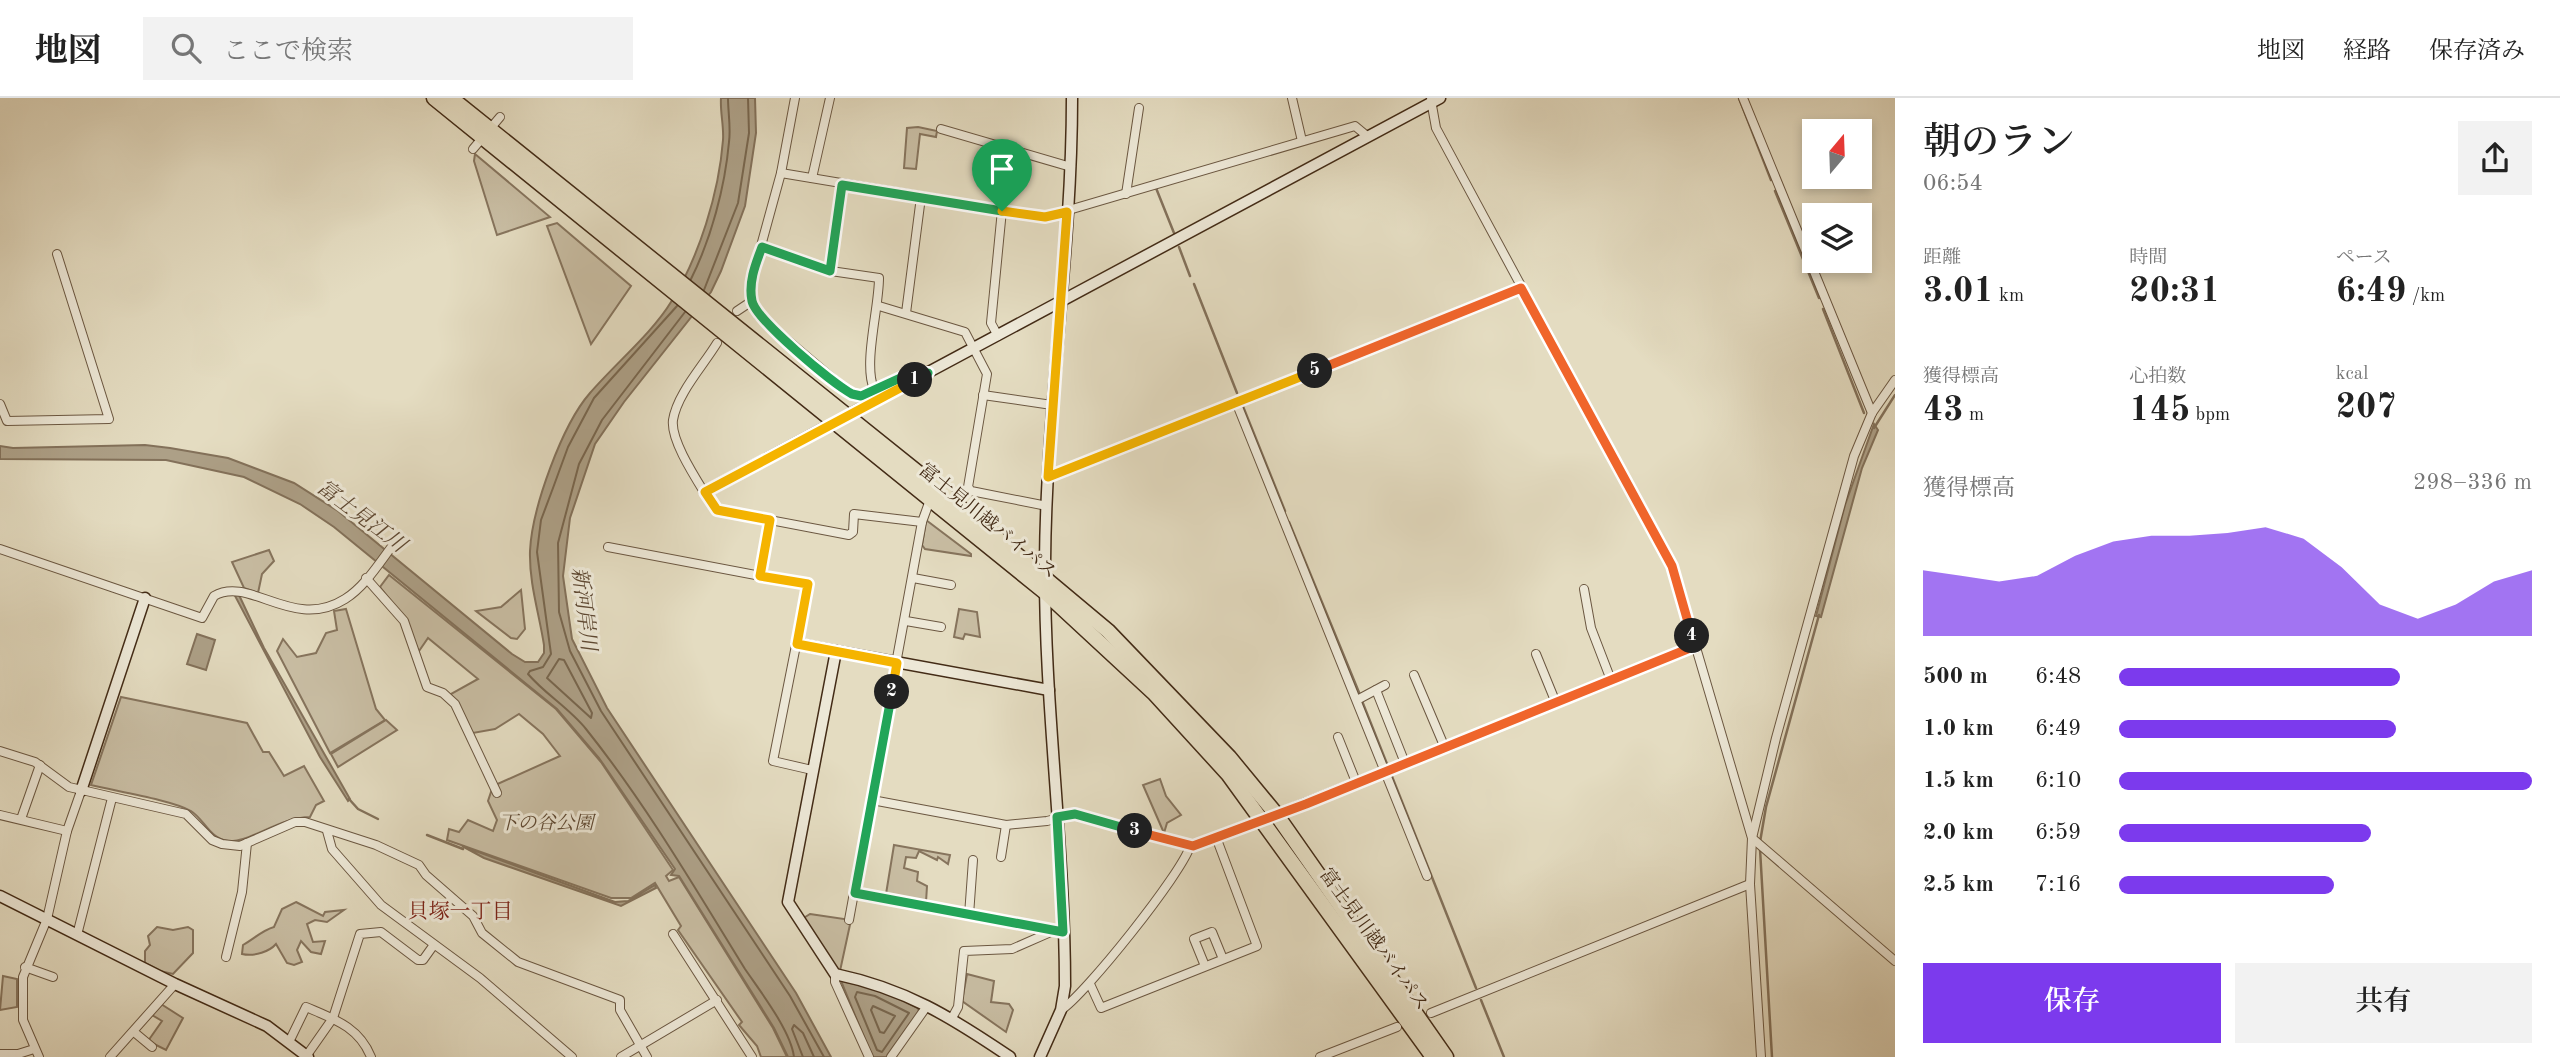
<!DOCTYPE html>
<html lang="ja">
<head>
<meta charset="utf-8">
<style>
  body { margin:0; font-family:"Old Standard TT","Noto Serif JP",serif; background:#f2f2f2; color:#222; height:100vh; display:flex; flex-direction:column; font-size:26px; white-space:nowrap }
  * { box-sizing:border-box; margin:0 }
  p { font-size:23px; color:#767676 }
  .icon { flex:none; width:38px; height:38px; fill:none; stroke:currentColor; stroke-width:2; stroke-linecap:round; stroke-linejoin:round }
  .map { position:relative; flex:1; overflow:hidden }
  .side { display:flex; flex-direction:column; background:#fff; width:665px }
  .side>* { flex:none }
  .needle { width:46px; rotate:19deg }
  .controls { position:absolute; left:1802px; top:21px; display:grid; gap:14px }
  .controls a { display:grid; place-items:center; width:70px; height:70px; border-radius:0px; background:#fff; box-shadow:0 4px 10px #0003; font-size:35px }
  .pin { position:absolute; display:grid; place-items:center; width:60px; height:60px; color:#fff; margin:-72px -30px; border-radius:50% 50% 50% 0; rotate:-45deg; box-shadow:0 0 7px #0007 }
  .pin .icon { rotate:45deg }
  .km { position:absolute; width:35px; height:35px; margin:-18px; border-radius:50%; background:#222; color:#fff; font-size:19px; line-height:35px; text-align:center }
  .round { display:grid; place-items:center; flex:none; width:74px; height:74px; border-radius:0px; background:#f2f2f2 }
  .overview { display:flex; align-items:center; justify-content:space-between; height:119px; padding:0 28px }
  h1 { font-size:38px; font-weight:600; line-height:52px }
  .metrics { display:grid; grid-template-columns:repeat(3,1fr); gap:10px; height:119px; padding:7px 28px }
  .metrics div { display:grid; align-content:center }
  .metrics b { font-size:35px; font-weight:600 }
  .metrics small { font-size:19px; font-weight:400 }
  .metrics p { font-size:19px }
  .chart { height:196px; padding:14px 28px }
  .chart p { display:flex; justify-content:space-between }
  .chart svg { width:100%; height:126px; margin-top:7px; fill:#7c3aed; opacity:.7 }
  .button { display:flex; gap:14px; margin-top:auto; padding:14px 28px }
  .button a { flex:1; height:80px; border-radius:0px; background:#7c3aed; color:#fff; font-size:28px; font-weight:600; line-height:80px; text-align:center }
  .button a+a { background:#f2f2f2; color:#222 }
  ul { padding:0 28px; list-style:none; font-size:23px }
  li { display:grid; grid-template-columns:112px 84px 1fr; align-items:center; height:52px }
  li i { height:18px; border-radius:9px; background:#7c3aed }
  header { display:flex; align-items:center; gap:42px; box-sizing:border-box; height:98px; padding:0 35px; background:#fff; border-bottom:2px solid #e0e0e0 }
  header strong { font-size:33px }
  nav { display:flex; gap:38px; margin-inline-start:auto; font-size:24px }
  .search { width:490px; height:63px; background:#f2f2f2; display:flex; align-items:center; gap:18px; box-sizing:border-box; padding:0 24px; border-radius:0px; color:#767676; font-size:26px }
  main { display:flex; flex:1; min-height:0 }
  .map>svg:first-child { display:block }
  .green { fill:#c9bea4; stroke:#86745d; stroke-width:2 }
  .water { fill:#ada087; stroke:#83715a; stroke-width:2 }
  .lines { fill:none; stroke-linecap:round; stroke-linejoin:round }
  .shore { stroke:#78664e; stroke-width:2 }
  .stream { stroke:#83715a; stroke-width:2.5 }
  .street-casing { stroke:#6b5741; stroke-width:10 }
  .secondary-casing { stroke:#432b16; stroke-width:13 }
  .highway-casing { stroke:#432b16; stroke-width:17 }
  .street { stroke:#ede8d7; stroke-width:8 }
  .secondary { stroke:#ede8d7; stroke-width:10 }
  .highway { stroke:#e4dcc1; stroke-width:14 }
  .split-1-casing { stroke:#fff; stroke-width:14 }
  .split-2-casing { stroke:#fff; stroke-width:14 }
  .split-3-casing { stroke:#fff; stroke-width:14 }
  .split-4-casing { stroke:#fff; stroke-width:14 }
  .split-5-casing { stroke:#fff; stroke-width:14 }
  .split-6-casing { stroke:#fff; stroke-width:14 }
  .split-1 { stroke:#22a559; stroke-width:9 }
  .split-2 { stroke:#f5b400; stroke-width:9 }
  .split-3 { stroke:#22a559; stroke-width:9 }
  .split-4 { stroke:#f0652b; stroke-width:9 }
  .split-5 { stroke:#f0652b; stroke-width:9 }
  .split-6 { stroke:#f5b400; stroke-width:9 }
  .labels { text-anchor:middle; dominant-baseline:central; stroke-width:6; stroke-linejoin:round; paint-order:stroke }
  .street-label { font-size:19px; fill:#432b16; stroke:#ede8d7 }
  .park-label { font-size:19px; font-style:italic; fill:#5e4832; stroke:#ede8d7 }
  .water-label { font-size:21px; font-style:italic; fill:#5e4832; stroke:#ede8d7 }
  .neighbourhood-label { font-size:21px; fill:#7a1f14; stroke:#ede8d7 }
</style>
</head>
<body>
<header>
<strong>地図</strong>
<div class="search"><svg class="icon" aria-label="search" viewBox="0 0 24 24"><circle cx="10" cy="10" r="6"/><path d="M15 15l6 6"/></svg>ここで検索</div>
<nav><a>地図</a><a>経路</a><a>保存済み</a></nav>
</header>
<main>
<div class="map">
<svg width="1895" height="959" viewBox="0 0 1895 959">
  <rect width="100%" height="100%" fill="#e4dcc1"/>
  <filter id="stains"><feTurbulence type="fractalNoise" baseFrequency=".00286" numOctaves="4"/><feColorMatrix values="0 0 0 0 .2 0 0 0 0 .09 0 0 0 0 .02 0 0 0 .5 -.17"/></filter>
  <radialGradient id="worn" r=".72"><stop offset=".6" stop-color="#630" stop-opacity="0"/><stop offset="1" stop-color="#630" stop-opacity=".3"/></radialGradient>
  <g class="green">
    <path d="M918,29L937,33L936,39L920,36L916,71L904,70L907,30Z"/>
    <path d="M475,56L550,119L497,137L474,63Z"/>
    <path d="M557,125L631,188L591,246L547,128Z"/>
    <path d="M926,422L971,456V458L925,451L922,447Z"/>
    <path d="M269,452L274,463L262,476L258,495L244,490L232,464Z"/>
    <path d="M389,477L556,611L601,664L673,772L666,778L669,783L679,779L773,930L787,959H761L757,948L739,927L742,924L678,832L681,828L655,785L631,800H611L447,742L449,731L459,734L468,722L493,733L497,722L488,703L493,688L560,658L543,636L519,616L495,631L473,635L449,597L478,581L428,540L417,556L408,525L380,489Z"/>
    <path d="M521,492L525,531L517,541L511,540L476,513L501,509Z"/>
    <path d="M346,511L376,611L385,622L330,655L277,553L283,541L297,559L316,555L326,535L337,532L334,513Z"/>
    <path d="M959,511L977,514L980,539L965,536L963,541L954,539Z"/>
    <path d="M121,599L247,625L263,654H269L284,678L304,668L324,703L316,707L310,719C280,719 247,746 228,743C209,740 205,722 191,713C172,702 115,693 91,687Z"/>
    <path d="M386,622L397,632L338,669L331,656Z"/>
    <path d="M1160,681L1166,698L1181,717L1167,725L1164,735L1143,687Z"/>
    <path d="M894,747L950,757L948,766L938,759L937,762L919,753L916,760L906,759L904,770L918,774L917,783L927,788L926,804L886,796Z"/>
    <path d="M296,804L323,818L325,814L344,812L327,824L315,822L307,826L313,844L325,843L321,856L311,854L301,843L297,852L302,864L294,867L287,865L276,846C270,853 255,859 242,856L243,847C255,840 263,832 274,829L282,811Z"/>
    <path d="M810,816L851,822L840,873L829,870L799,823Z"/>
    <path d="M157,829L173,832L188,829L193,832V855L173,876L160,873L145,865V853L150,847L148,838Z"/>
    <path d="M967,876L994,883L991,904L1009,906L1013,912L1006,934L962,903Z"/>
    <path d="M3,878L17,881V909L0,912Z"/>
    <path d="M161,906L183,920L166,952L148,943L162,923L152,917Z"/>
  </g>
  <g class="water">
    <path d="M721,0H755L756,35L745,108L721,173L711,194L624,304L595,346L570,420L563,478L572,541L607,610L796,895L831,959H788L774,930L679,778L671,777L675,771L599,660L557,611L334,429L300,406L244,379L166,362L0,361V348L13,350L145,347L170,350L228,360L294,385L338,413L512,556L525,564H538L544,555V547C539,515 529,485 530,453C532,410 562,327 590,295C614,267 653,234 671,204C699,159 719,95 723,42C724,28 720,14 721,0Z"/>
    <path d="M1874,326L1878,332L1862,370L1821,519L1816,518L1845,407Z"/>
    <path d="M234,496L239,497L264,550L350,701L348,703L320,659Z"/>
    <path d="M197,536L215,542L206,572L187,566Z"/>
    <path d="M462,748L615,804L628,803L655,787L656,790L621,808L484,760Z"/>
    <path d="M841,883L878,891L918,910L919,914L888,959H872Z"/>
  </g>
  <g class="lines">
    <g class="shore">
      <path d="M691,181C711,141 725,89 729,44C731,30 728,14 728,0"/>
      <path d="M704,192L738,105L749,35L748,0"/>
      <path d="M677,208L594,300L568,349L553,390L541,422L537,454L551,556L543,569L530,573L528,576C545,596 569,610 586,631C646,706 695,790 745,871C760,893 791,933 794,959"/>
      <path d="M685,214L602,322L579,366L558,445L559,514L570,553L601,613L790,898L824,959"/>
      <path d="M559,561L564,562L592,615L591,620L547,580Z"/>
      <path d="M857,894L875,898L909,915L882,954L877,952L855,899Z"/>
      <path d="M873,908L895,918L884,935L880,934L871,912Z"/>
      <path d="M803,959L792,931L794,927L803,935L814,959"/>
    </g>
    <g class="stream">
      <path d="M1739,0L1771,82"/>
      <path d="M1156,90L1174,135"/>
      <path d="M1775,93L1819,200"/>
      <path d="M1179,149L1190,178"/>
      <path d="M1194,186L1237,295"/>
      <path d="M1823,211L1864,315"/>
      <path d="M1242,306L1285,413"/>
      <path d="M1874,330L1895,297"/>
      <path d="M1289,424L1360,597"/>
      <path d="M1362,603L1476,890"/>
      <path d="M349,701L358,711L378,721"/>
      <path d="M427,737L463,751"/>
      <path d="M1760,744L1766,709L1819,517"/>
      <path d="M1760,751L1772,959"/>
      <path d="M1481,902L1504,959"/>
    </g>
    <g class="street-casing">
      <g id="street">
        <path d="M795,0L781,75L753,177L752,203L759,218L852,297C871,299 897,276 924,275"/>
        <path d="M1292,0L1302,43"/>
        <path d="M1743,0L1872,315"/>
        <path d="M1431,2L1436,30L1672,468L1752,740L1895,863"/>
        <path d="M941,31L1071,69"/>
        <path d="M473,51L500,19"/>
        <path d="M781,75L1045,119L1355,28L1367,38"/>
        <path d="M812,80L830,0"/>
        <path d="M1126,96L1139,10"/>
        <path d="M762,149L824,172L879,180C879,210 863,266 874,291"/>
        <path d="M830,173L842,87"/>
        <path d="M879,208L965,234L987,276L968,389L971,393L1047,408"/>
        <path d="M737,213L752,203"/>
        <path d="M906,215L921,99"/>
        <path d="M998,238L991,225L1002,112"/>
        <path d="M717,245C703,268 677,296 673,322C670,344 701,388 712,407L717,412L849,437L853,434L854,416L922,424"/>
        <path d="M983,297L1052,307"/>
        <path d="M1236,304L1427,778"/>
        <path d="M0,306L7,323L109,321L57,156"/>
        <path d="M1048,379L1521,190"/>
        <path d="M608,449L808,487L773,663L812,672"/>
        <path d="M0,451L202,520L214,498C250,477 293,534 345,501C366,488 381,462 396,443"/>
        <path d="M760,478L770,422"/>
        <path d="M366,480L404,523L427,589L443,595L455,606L497,695"/>
        <path d="M913,480L951,487"/>
        <path d="M1584,491L1591,530L1611,582"/>
        <path d="M906,523L941,529"/>
        <path d="M1536,556L1556,605"/>
        <path d="M1414,577L1445,650"/>
        <path d="M1376,592L1405,665"/>
        <path d="M1357,602L1385,587"/>
        <path d="M1338,639L1356,684"/>
        <path d="M0,653L35,664L69,689L186,716L212,742L222,746L240,748L295,724H305L376,747L419,767L426,777L473,818L482,835L518,864L620,902V912L647,959"/>
        <path d="M872,702L1006,727L1047,723L1075,716L1190,748L1262,721"/>
        <path d="M0,717L67,733"/>
        <path d="M1274,717L1695,548"/>
        <path d="M21,721L40,667"/>
        <path d="M327,733L332,751L381,807L480,880L572,959"/>
        <path d="M1001,759L1006,727"/>
        <path d="M855,795L1063,834"/>
        <path d="M969,817L973,762"/>
        <path d="M849,822L922,424L930,402"/>
        <path d="M673,836L752,959"/>
        <path d="M77,837L112,700"/>
        <path d="M226,859L242,794L247,745"/>
        <path d="M1205,868L1194,841L1212,834L1223,861"/>
        <path d="M25,869L53,879"/>
        <path d="M835,876V884L869,959"/>
        <path d="M1090,886L1101,910L1257,848L1216,739"/>
        <path d="M1061,912C1084,898 1183,774 1190,748"/>
        <path d="M1431,915L1750,786"/>
        <path d="M952,920L958,909L964,853L1012,851L1053,833"/>
        <path d="M134,934L152,949"/>
        <path d="M290,942L306,909C334,921 359,929 371,959"/>
        <path d="M0,956H18L34,951"/>
        <path d="M307,957L333,920L360,836L381,834L418,862H423L433,848"/>
        <path d="M39,959L23,922V879L47,821L67,733L81,693"/>
        <path d="M110,959L175,886"/>
        <path d="M621,959L717,902"/>
        <path d="M891,959L927,908"/>
        <path d="M1320,959L1397,929"/>
        <path d="M1761,959L1750,786L1752,740L1776,640L1854,358L1872,315L1895,282"/>
      </g>
    </g>
    <g class="secondary-casing">
      <g id="secondary">
        <path d="M705,394L1440,0"/>
        <path d="M797,546L1049,592"/>
        <path d="M836,553L788,804L835,876C906,891 951,919 1010,959"/>
        <path d="M81,693L145,500"/>
        <path d="M0,798L175,886L267,928L308,959"/>
        <path d="M1040,959L1061,912L1065,888C1065,747 1044,606 1045,465C1046,309 1072,155 1072,0"/>
      </g>
    </g>
    <g class="highway-casing">
      <g id="highway">
        <path d="M434,0L1046,495L1154,595L1228,676L1433,959"/>
        <path d="M451,0L932,386L1108,533L1229,659L1276,716L1446,959"/>
      </g>
    </g>
    <use href="#street" class="street"/>
    <use href="#secondary" class="secondary"/>
    <use href="#highway" class="highway"/>
  </g>
  <g class="lines">
    <g class="split-1-casing">
      <path id="split-1" d="M915,282L928,275L909,276L861,298L852,296C832,285 756,222 752,203C748,184 756,165 762,149L830,173L842,87L1002,113"/>
    </g>
    <g class="split-2-casing">
      <path id="split-2" d="M892,594L897,565L797,546L808,486L760,478L770,422L717,412L705,394L915,282"/>
    </g>
    <g class="split-3-casing">
      <path id="split-3" d="M892,594L855,795L1063,834L1057,719L1075,716L1135,733"/>
    </g>
    <g class="split-4-casing">
      <path id="split-4" d="M1135,733L1193,748L1306,706L1695,548L1692,538"/>
    </g>
    <g class="split-5-casing">
      <path id="split-5" d="M1315,273L1521,190L1672,468L1692,538"/>
    </g>
    <g class="split-6-casing">
      <path id="split-6" d="M1002,113L1045,119L1067,114L1048,379L1315,273"/>
    </g>
    <use href="#split-1" class="split-1"/>
    <use href="#split-2" class="split-2"/>
    <use href="#split-3" class="split-3"/>
    <use href="#split-4" class="split-4"/>
    <use href="#split-5" class="split-5"/>
    <use href="#split-6" class="split-6"/>
  </g>
  <g class="labels">
    <g class="street-label">
      <text transform="translate(987 424) rotate(39)">富士見川越バイパス</text>
      <text transform="translate(1373 842) rotate(54)">富士見川越バイパス</text>
    </g>
    <g class="park-label">
      <text x="546" y="726">下の谷公園</text>
    </g>
    <g class="water-label">
      <text transform="translate(361 419) rotate(37)">富士見江川</text>
      <text transform="translate(583 511) rotate(83)">新河岸川</text>
    </g>
    <g class="neighbourhood-label">
      <text x="460" y="814">貝塚一丁目</text>
    </g>
  </g>
  <rect width="100%" height="100%" filter="url(#stains)"/>
  <rect width="100%" height="100%" fill="url(#worn)"/>
</svg>
<div class="controls">
<a><svg class="needle" viewBox="-14 -14 28 28"><path d="M0-13l5 13h-10z" fill="#e53935"/><path d="M0 13l5-13h-10z" fill="#767676"/></svg></a>
<a><svg class="icon" aria-label="layers" viewBox="0 0 24 24"><path d="M12 4l9 5-9 5-9-5zM3 14l9 5 9-5"/></svg></a>
</div>
<div class="pin" style="left:1002px;top:113px;background:#1e9e55"><svg class="icon" aria-label="arrive" viewBox="0 0 24 24"><path d="M6 21V4h12l-3 4 3 4H6"/></svg></div>
<b class="km" style="left:915px;top:282px">1</b>
<b class="km" style="left:892px;top:594px">2</b>
<b class="km" style="left:1135px;top:733px">3</b>
<b class="km" style="left:1692px;top:538px">4</b>
<b class="km" style="left:1315px;top:273px">5</b>
</div>
<section class="side">
<div class="overview"><div><h1>朝のラン</h1><p>06:54</p></div><a class="round"><svg class="icon" aria-label="share" viewBox="0 0 24 24"><path d="M12 15V3M7 8l5-5 5 5M5 13v7h14v-7"/></svg></a></div>
<div class="metrics">
<div><p>距離</p><b>3.01<small> km</small></b></div>
<div><p>時間</p><b>20:31</b></div>
<div><p>ペース</p><b>6:49<small> /km</small></b></div>
</div>
<div class="metrics">
<div><p>獲得標高</p><b>43<small> m</small></b></div>
<div><p>心拍数</p><b>145<small> bpm</small></b></div>
<div><p>kcal</p><b>207</b></div>
</div>
<div class="chart"><p><span>獲得標高</span>298–336 m</p>
<svg viewBox="0 0 160 44" preserveAspectRatio="none"><path d="M0 44V21L10 23L20 25L30 23L40 16L50 11L60 9L70 9L80 8L90 6L100 10L110 20L120 33L130 38L140 33L150 25L160 21V44z"/></svg>
</div>
<ul>
<li><b>500 m</b>6:48<i style="width:68%"></i></li>
<li><b>1.0 km</b>6:49<i style="width:67%"></i></li>
<li><b>1.5 km</b>6:10<i style="width:100%"></i></li>
<li><b>2.0 km</b>6:59<i style="width:61%"></i></li>
<li><b>2.5 km</b>7:16<i style="width:52%"></i></li>
</ul>
<div class="button"><a>保存</a><a>共有</a></div>
</section>
</main>
</body>
</html>
